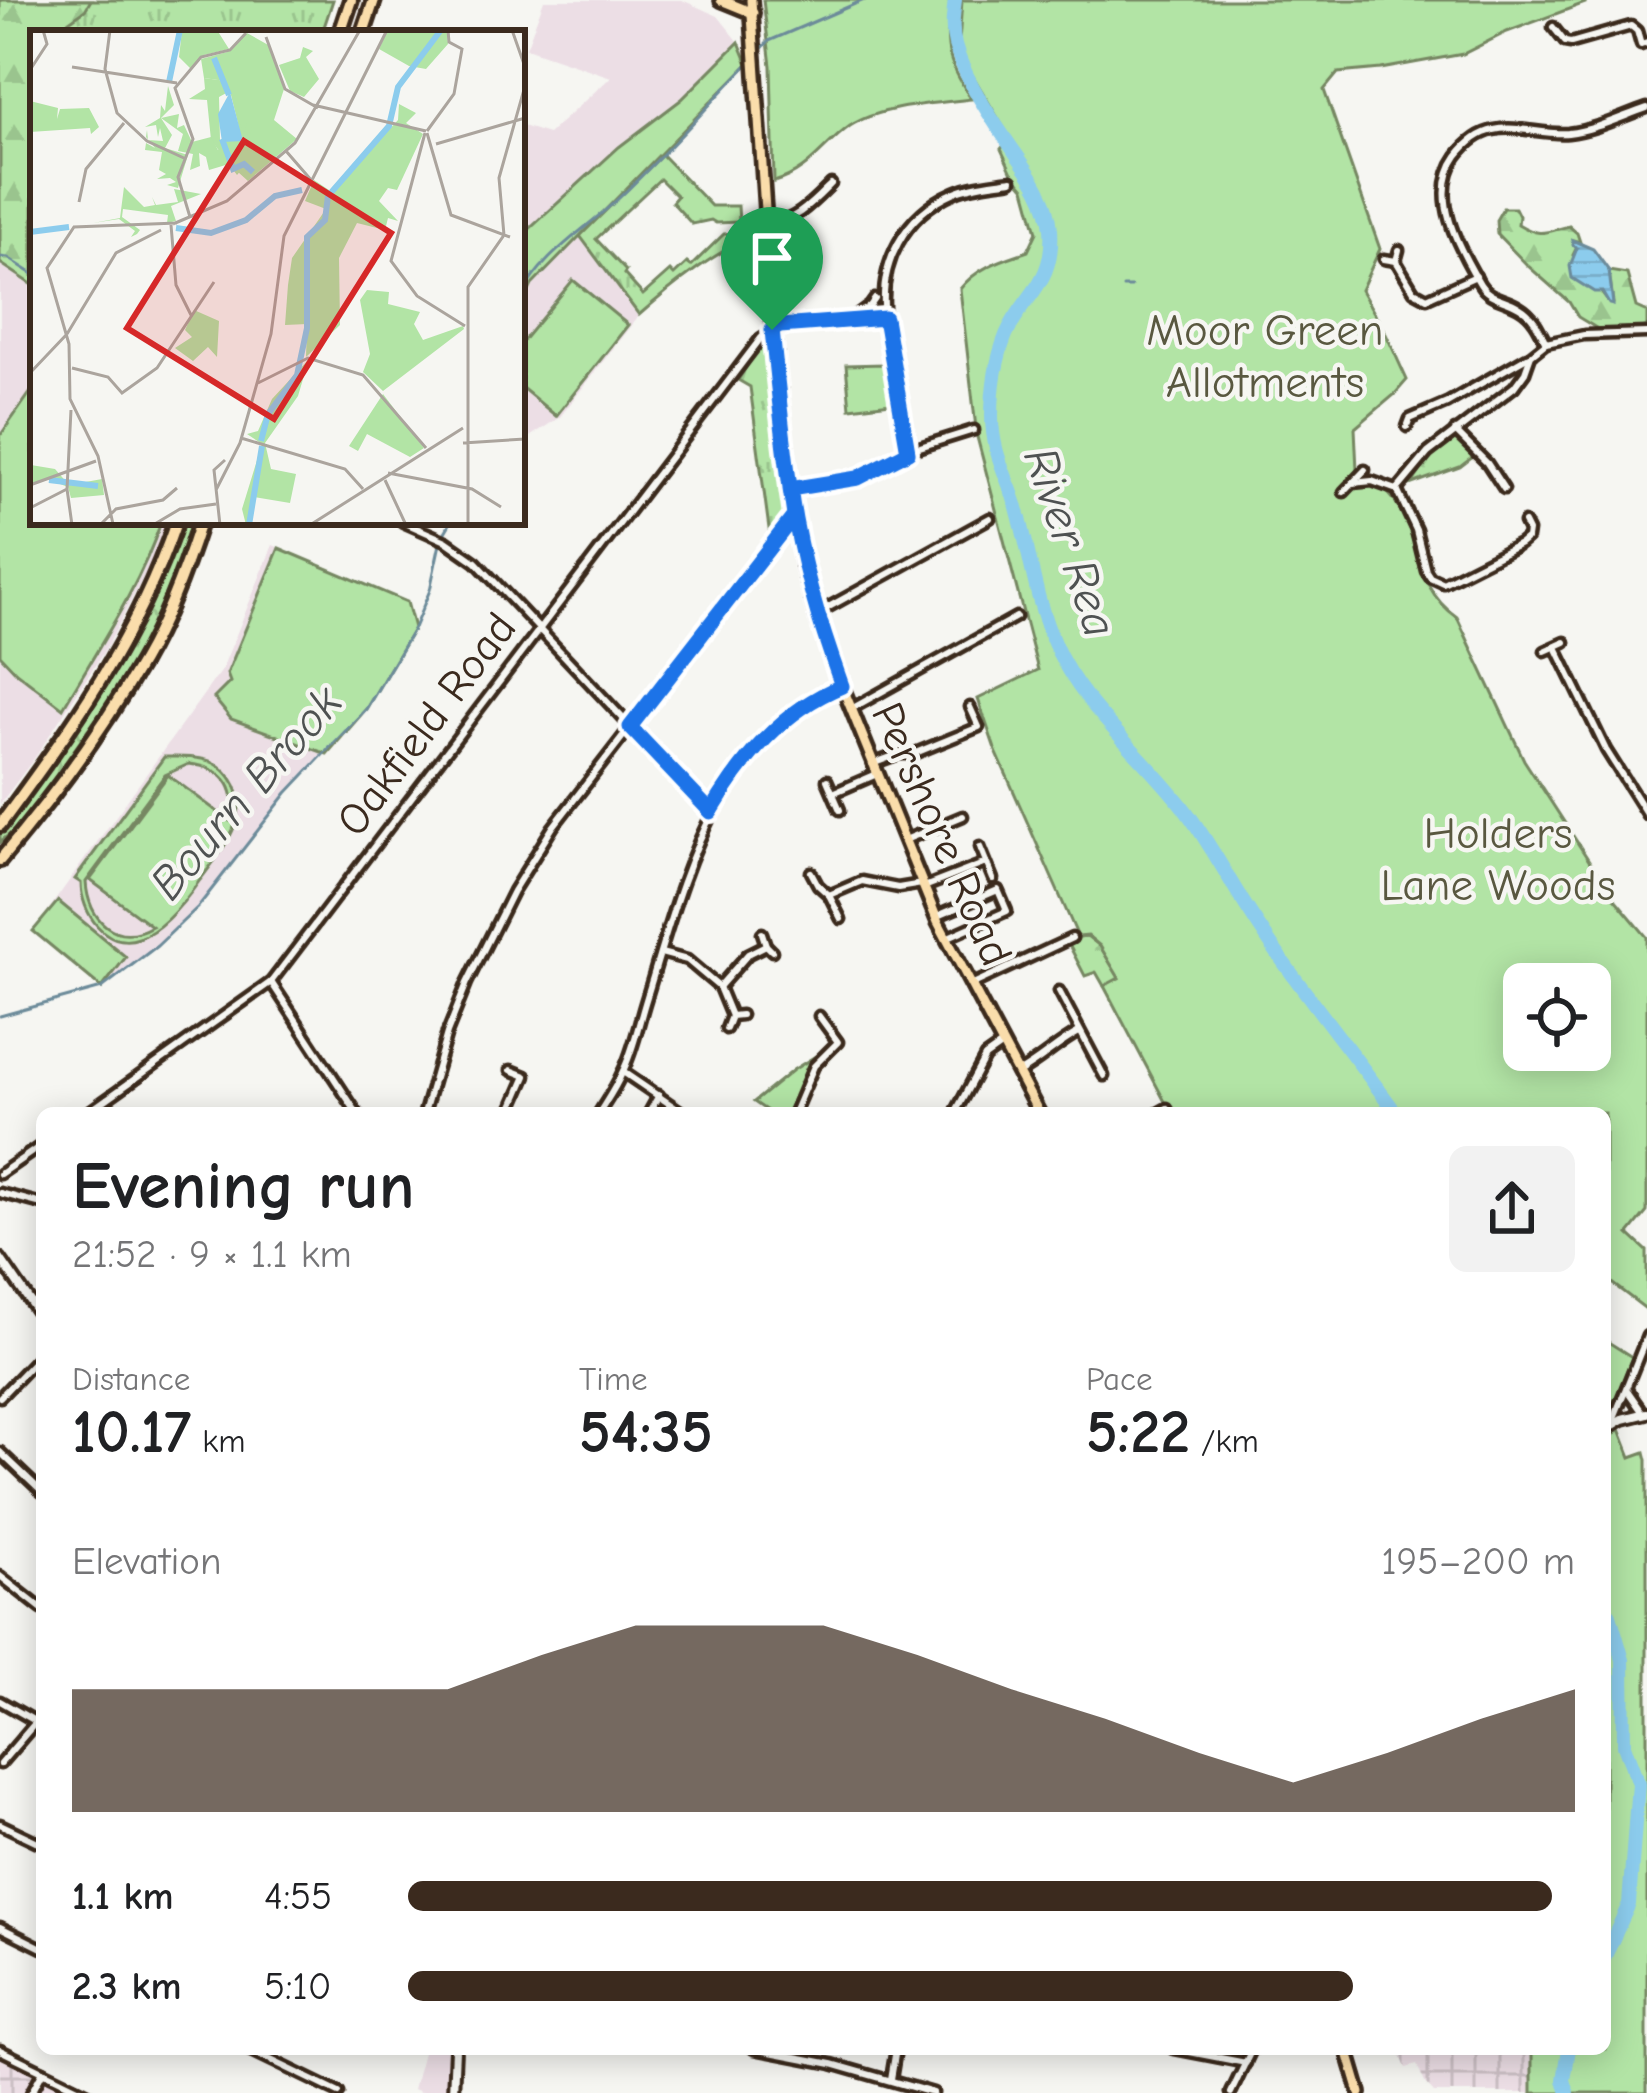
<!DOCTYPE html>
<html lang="en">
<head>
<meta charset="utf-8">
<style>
  body { margin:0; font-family:"Comic Neue",sans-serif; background:#f2f2f2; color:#202124; height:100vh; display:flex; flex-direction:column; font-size:45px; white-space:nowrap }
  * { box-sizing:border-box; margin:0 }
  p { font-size:39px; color:#757577 }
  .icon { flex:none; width:66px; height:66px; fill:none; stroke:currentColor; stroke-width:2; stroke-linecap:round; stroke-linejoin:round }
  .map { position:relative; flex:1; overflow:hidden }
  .drawer { position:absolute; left:36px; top:1107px; width:1575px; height:948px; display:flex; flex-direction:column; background:#fff; border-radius:18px; box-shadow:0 6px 30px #0003 }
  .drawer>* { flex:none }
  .buttons { position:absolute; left:1503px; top:963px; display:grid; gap:24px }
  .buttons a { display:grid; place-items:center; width:108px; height:108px; border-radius:18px; background:#fff; box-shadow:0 6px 30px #0003; font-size:60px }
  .pin { position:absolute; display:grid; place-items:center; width:102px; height:102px; color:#fff; margin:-123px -51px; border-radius:50% 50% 50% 0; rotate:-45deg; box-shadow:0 0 12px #0007 }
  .pin .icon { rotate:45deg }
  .round { display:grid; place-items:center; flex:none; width:126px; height:126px; border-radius:18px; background:#f2f2f2 }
  .head { display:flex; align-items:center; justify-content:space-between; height:204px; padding:0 36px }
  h1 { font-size:66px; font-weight:800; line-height:90px }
  .figures { display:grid; grid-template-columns:repeat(3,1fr); gap:18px; height:204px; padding:12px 36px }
  .figures div { display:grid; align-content:center }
  .figures b { font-size:60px; font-weight:800 }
  .figures small { font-size:33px; font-weight:400 }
  .figures p { font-size:33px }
  .chart { height:336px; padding:24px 36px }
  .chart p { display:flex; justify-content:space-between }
  .chart svg { width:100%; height:216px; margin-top:12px; fill:#3b2a1e; opacity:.7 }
  ul { padding:0 36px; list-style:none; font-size:39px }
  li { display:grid; grid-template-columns:192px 144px 1fr; align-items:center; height:90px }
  li i { height:30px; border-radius:15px; background:#3b2a1e }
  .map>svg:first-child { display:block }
  .built { fill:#ecdee5 }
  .industrial { fill:url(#industrial-grid) }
  .grass { fill:url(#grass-tufts); stroke:#768762; stroke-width:3 }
  .forest { fill:url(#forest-firs); stroke:#768762; stroke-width:3 }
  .green { fill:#b2e4a5; stroke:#768762; stroke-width:3; fill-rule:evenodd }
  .water { fill:url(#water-rules); stroke:#6c8b9a; stroke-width:3 }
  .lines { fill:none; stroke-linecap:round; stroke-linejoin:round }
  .stream { stroke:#6c8b9a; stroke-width:3 }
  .river { stroke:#8ccced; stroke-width:14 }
  .minor-casing { stroke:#3b2a1e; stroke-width:15 }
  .tertiary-casing { stroke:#3b2a1e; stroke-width:16 }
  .primary-casing { stroke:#3b2a1e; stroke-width:18 }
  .trunk-casing { stroke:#3b2a1e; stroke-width:20 }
  .minor { stroke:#f6f6f2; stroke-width:6 }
  .tertiary { stroke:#f6f6f2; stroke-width:8 }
  .primary { stroke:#faddab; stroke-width:9 }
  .trunk { stroke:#faddab; stroke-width:10 }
  .route-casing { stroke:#fff; stroke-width:24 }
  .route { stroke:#1a73e8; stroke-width:15 }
  .labels { text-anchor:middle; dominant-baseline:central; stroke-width:9; stroke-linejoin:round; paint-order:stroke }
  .park-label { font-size:45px; fill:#595840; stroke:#f6f6f2 }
  .street-label { font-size:45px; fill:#3b2a1e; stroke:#f6f6f2 }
  .water-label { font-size:48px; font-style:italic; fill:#4f5252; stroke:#f6f6f2 }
  .inset-river { fill:none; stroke:#8ccced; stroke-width:6 }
  .inset-road { fill:none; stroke:#aba49d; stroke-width:3 }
  .view { fill:#d62828; fill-opacity:0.15; stroke:#d62828; stroke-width:6 }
  .inset-edge { fill:none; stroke:#3b2a1e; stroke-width:6 }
</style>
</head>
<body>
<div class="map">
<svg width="1647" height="2093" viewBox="0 0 1647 2093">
  <defs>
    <pattern id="industrial-grid" width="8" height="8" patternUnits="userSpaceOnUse" patternTransform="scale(3)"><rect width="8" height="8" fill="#ecdee5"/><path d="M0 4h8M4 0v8" fill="none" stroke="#cbbfc4"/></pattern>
    <pattern id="grass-tufts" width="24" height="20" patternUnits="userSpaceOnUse" patternTransform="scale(3)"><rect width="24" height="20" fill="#b2e4a5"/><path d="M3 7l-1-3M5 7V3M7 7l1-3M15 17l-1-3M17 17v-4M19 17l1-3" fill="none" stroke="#9ac48e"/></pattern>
    <pattern id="forest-firs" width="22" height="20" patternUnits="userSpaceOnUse" patternTransform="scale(3)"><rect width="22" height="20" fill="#b2e4a5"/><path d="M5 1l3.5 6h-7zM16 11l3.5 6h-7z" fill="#9ac48e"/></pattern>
    <pattern id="water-rules" width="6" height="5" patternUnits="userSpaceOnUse" patternTransform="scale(3)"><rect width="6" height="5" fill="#8ccced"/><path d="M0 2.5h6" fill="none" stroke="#7aafcb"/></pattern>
  </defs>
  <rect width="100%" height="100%" fill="#f6f6f2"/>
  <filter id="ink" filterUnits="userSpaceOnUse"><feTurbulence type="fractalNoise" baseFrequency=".00833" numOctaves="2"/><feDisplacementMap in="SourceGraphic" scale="24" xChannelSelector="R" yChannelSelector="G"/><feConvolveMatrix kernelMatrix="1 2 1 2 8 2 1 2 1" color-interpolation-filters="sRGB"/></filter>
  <g filter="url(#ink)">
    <g class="built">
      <path d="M544,0H682L718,16L739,42L682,100L619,147L522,236V126L548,134L611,77L526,48Z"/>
      <path d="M580,236L639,315L560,417L522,442V307L532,285Z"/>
      <path d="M0,263L33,285V522H167L149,566L107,647L36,756L0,804Z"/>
      <path d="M273,545L407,602L414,628L366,709L287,793L198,907L157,946L102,988L33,931L222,669Z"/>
      <path d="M424,2049H449L446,2093H422L413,2089Z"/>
    </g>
    <g class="industrial">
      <path d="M1394,2049H1532V2093H1434L1425,2083L1417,2065L1406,2068L1399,2051Z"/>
      <path d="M0,2055L77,2093H0Z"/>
    </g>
    <g class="grass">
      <path d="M0,0H333L322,33H33Z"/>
      <path d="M662,155L711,206H738L739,222L716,223L711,220L692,224L672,202L677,196L660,179L596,239L626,271L624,274L643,295L670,271L674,275L687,263L691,266L724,234L754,232L756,238C725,242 664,293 639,315L580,236Z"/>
      <path d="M762,343L767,346L786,516L770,536L750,387L738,380Z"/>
      <path d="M1455,440L1473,457L1460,467L1412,484C1424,466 1434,447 1455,440Z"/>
      <path d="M180,522H196L181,568L139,658L21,825L0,842V832C43,776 86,718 122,658C146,615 164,568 180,522Z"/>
      <path d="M819,1054L788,1113H770L754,1102L793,1070Z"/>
    </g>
    <g class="forest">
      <path d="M0,0H91L85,10L52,33H33V285L0,263Z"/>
      <path d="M1503,208H1515L1519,216L1518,224C1541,238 1545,232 1569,226L1577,233L1580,242L1573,240L1577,247L1573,255L1609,303H1613L1609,271L1627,274L1636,307L1647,312V327L1601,331L1578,317L1569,302L1528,266L1497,234L1496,220Z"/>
      <path d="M1087,936L1100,946L1120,979L1104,986L1096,972L1085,976L1068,943L1078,937Z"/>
    </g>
    <g class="green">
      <path d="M763,0H950C945,51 945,55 971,99C936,103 880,106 850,126C822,146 809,172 774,182L771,66Z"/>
      <path d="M962,0H1584L1585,3L1507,32L1463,54L1381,69L1338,73L1324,90L1380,249L1361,290L1385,332L1407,380L1394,395L1355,428L1357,470C1370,479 1385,487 1394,500C1423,540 1412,586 1457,617L1524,760L1610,893L1647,937V1212L1629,1234L1647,1251V1310L1605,1278V1113H1171L1104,986L1119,978L1100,946L1088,936L1078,937L995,749L978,699L1038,670L977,437L960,289C977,267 1002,260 1028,251L1037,232L1025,188L1012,173L1001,149L1010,138L964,61L959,43ZM1524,984H1590V1050H1524Z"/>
      <path d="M739,42L748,64L532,285L522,307V236L619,147L682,99Z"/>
      <path d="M573,280L628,325L556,416L522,388V342Z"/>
      <path d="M884,364L891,403L850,408L846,365Z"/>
      <path d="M33,389V522H161C139,588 98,648 63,708L16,672L0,655V436Z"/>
      <path d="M279,548L407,602L414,628L366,709L327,754L231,719L214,698L230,682L227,674Z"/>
      <path d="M164,757C176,757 189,756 202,759C214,761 225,769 232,780C254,813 220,854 200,880C186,900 163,930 139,938C105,950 81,912 81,883L75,879ZM189,764C223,768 238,785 232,819L230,821L168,775L90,880L152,926C116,947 88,920 86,882L165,775Z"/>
      <path d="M58,901L126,957L102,988L33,931Z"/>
      <path d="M1605,1340L1632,1357L1616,1399L1605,1412Z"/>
      <path d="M1620,1429L1631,1457L1645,1452L1647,1460V2093H1532V2049H1605V1443Z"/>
    </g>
    <path class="water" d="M1572,240L1593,249L1609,271L1613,305L1609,304L1602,292H1594L1572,278L1570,266L1577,248L1573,245Z"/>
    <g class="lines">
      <g class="stream">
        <path d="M756,55L769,41L864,0"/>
        <path d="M0,257L8,258L33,274"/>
        <path d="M1123,287H1131"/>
        <path d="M522,296C539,257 589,227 620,197C665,154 707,107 750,62"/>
        <path d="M0,1016L102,988L157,946L198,907L287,793L366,709L414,628L430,590L441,539L451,522"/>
      </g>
      <g class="river">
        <path d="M955,0C953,15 951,30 955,45C963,75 989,115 1007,141C1026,169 1048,194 1051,229C1055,284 1024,294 1006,335C996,360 992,389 992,416C992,455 1008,476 1018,511C1030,555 1036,601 1054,643C1082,708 1141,752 1183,807C1209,841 1228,879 1251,914C1295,983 1348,1047 1396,1113"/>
        <path d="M1605,1609L1610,1615L1623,1660L1624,1745L1638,1783L1629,1904L1605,1956"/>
        <path d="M1568,2093L1564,2080L1569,2049"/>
      </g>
      <g class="minor-casing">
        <g id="minor">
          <path d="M1553,27L1565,42L1571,43L1631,26L1637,31L1641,45L1647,43"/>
          <path d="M767,225C795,222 812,203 831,184"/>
          <path d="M1384,259L1396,261L1399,250"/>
          <path d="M1396,261L1414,291L1427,298L1476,276"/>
          <path d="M885,319L907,451"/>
          <path d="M851,320L870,306L875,299"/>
          <path d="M1546,343C1539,328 1533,315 1519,307C1505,298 1489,299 1480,284C1458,247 1429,195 1457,156C1467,143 1478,133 1494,130C1518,125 1543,135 1568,133C1595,130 1621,117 1647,108"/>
          <path d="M1407,427L1410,419L1447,403L1527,357"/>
          <path d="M1455,431L1487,463L1504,489"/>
          <path d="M1353,483L1372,481L1397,490L1428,453L1514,387L1525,372L1531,355L1546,343L1584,335L1647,333"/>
          <path d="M790,489L858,478L907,451L974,430"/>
          <path d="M1397,490L1416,530L1426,571L1430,577L1443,583L1520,544L1527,538L1528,531L1524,523"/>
          <path d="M1344,492L1365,470"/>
          <path d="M403,522L446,541L476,562L711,812"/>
          <path d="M816,614L990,518"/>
          <path d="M1556,647L1606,750L1647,815"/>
          <path d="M1545,651L1565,642"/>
          <path d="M851,709L1016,617"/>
          <path d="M872,764L899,754H913L979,727L970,707"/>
          <path d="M827,780L840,810"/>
          <path d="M833,793L877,774"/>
          <path d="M905,840L963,816"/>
          <path d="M980,847L993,879"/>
          <path d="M811,872L818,885L829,895L841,919"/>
          <path d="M924,887L986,863"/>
          <path d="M829,895L862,881L898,888L922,884"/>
          <path d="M935,917L998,890L1007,911L946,938"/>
          <path d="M762,933L766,945L772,951"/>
          <path d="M661,953L687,960L719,987L731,1016"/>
          <path d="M271,982L357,1113"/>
          <path d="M971,985L1072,938"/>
          <path d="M719,987L748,954L766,945"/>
          <path d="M1059,991L1104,1076"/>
          <path d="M726,1029L731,1016L741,1015"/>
          <path d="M623,1072L683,1113"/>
          <path d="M1018,1073C1040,1061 1057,1044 1079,1032"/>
          <path d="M87,1113L271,982L761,338L780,326L885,318C878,264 904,214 955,192C973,184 994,183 1012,180"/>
          <path d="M424,1113L447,1033L467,983L513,891L553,827L794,516"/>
          <path d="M510,1113L526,1076L511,1070"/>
          <path d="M599,1113C607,1100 616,1087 622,1073C633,1052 638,1026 645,1003C682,884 712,741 841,687"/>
          <path d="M649,1113L659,1095"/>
          <path d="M794,1113L814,1066L838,1042L819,1016"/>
          <path d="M955,1113L985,1057L1002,1045"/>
          <path d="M1158,1113L1167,1108"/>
          <path d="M0,1174L42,1145"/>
          <path d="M0,1193L42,1204"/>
          <path d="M1627,1390L1643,1413"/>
          <path d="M0,1397L42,1353"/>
          <path d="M1611,1425L1647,1336"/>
          <path d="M0,1452L42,1492"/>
          <path d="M0,1576L42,1609"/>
          <path d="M0,1701L42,1725"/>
          <path d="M0,1764L42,1715"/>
          <path d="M0,1824L42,1844"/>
          <path d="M0,1927L42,1948"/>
          <path d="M248,2049L339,2093"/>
          <path d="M754,2049L832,2064L933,2093"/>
          <path d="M1174,2049L1246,2063"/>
          <path d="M0,2050L88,2093"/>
          <path d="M891,2079L896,2049"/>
          <path d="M31,2093L43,2071"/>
          <path d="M1231,2093L1252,2049"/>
        </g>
      </g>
      <g class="tertiary-casing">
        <g id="tertiary">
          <path d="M0,1258L42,1319"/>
          <path d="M1605,1430L1623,1419L1647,1413"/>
          <path d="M453,2093L455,2049"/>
        </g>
      </g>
      <g class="primary-casing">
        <g id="primary">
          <path d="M721,0L753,13"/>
          <path d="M751,0L773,330L790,489L803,566L816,614L842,686L938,922L1039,1113"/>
          <path d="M1347,2049L1360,2093"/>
        </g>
      </g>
      <g class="trunk-casing">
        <g id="trunk">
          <path d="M340,33L351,0"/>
          <path d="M363,33L374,0"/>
          <path d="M0,825C72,727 136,639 176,522"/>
          <path d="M0,860C52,798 102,731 142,661C167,618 185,569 200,522"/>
        </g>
      </g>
      <use href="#minor" class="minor"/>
      <use href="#tertiary" class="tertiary"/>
      <use href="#primary" class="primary"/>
      <use href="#trunk" class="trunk"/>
    </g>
  </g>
  <g class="lines" filter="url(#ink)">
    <g class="route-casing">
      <path id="route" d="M772,330C778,392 785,454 794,516L630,727L711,812C743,758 783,710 842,686C818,620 800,559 790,489L858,478L908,452L885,318L780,326L772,330"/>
    </g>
    <use href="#route" class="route"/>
  </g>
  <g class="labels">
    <g class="park-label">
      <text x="1265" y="330">Moor Green<tspan x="1265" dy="52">Allotments</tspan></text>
      <text x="1498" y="833">Holders<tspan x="1498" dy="52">Lane Woods</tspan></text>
    </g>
    <g class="street-label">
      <text transform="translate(426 724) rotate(-53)">Oakfield Road</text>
      <text transform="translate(942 834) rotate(66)">Pershore Road</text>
    </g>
    <g class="water-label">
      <text transform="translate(1070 542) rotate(71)">River Rea</text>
      <text transform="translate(246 793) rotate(-49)">Bourn Brook</text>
    </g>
  </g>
  <g transform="translate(30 30)">
    <rect width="495" height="495" fill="#f6f6f2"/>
    <path d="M217,3L240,16L254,59L244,90L267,109L218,151L208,142L217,130L200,61L195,51L174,48L171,29L197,22ZM138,56L144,75L131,88L142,105L135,118L158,125L148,158L137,155L146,152L140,148L127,149L136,144L129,140L132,122L115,120L116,113L125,118L116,107L117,100L118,110L133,111L130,98L128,107L126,95L115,97L130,88L131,75L135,81ZM94,157L114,177L125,175L122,167L126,175L148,172L144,159L171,164L141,176L146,191L137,193L138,185L93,179L92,187L110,200L107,204L101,207L105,201L89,189L63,193L90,188Z" fill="#b2e4a5"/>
    <path d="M174,48L196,51L200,61L189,67L190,110L209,100L207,83L214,104L217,92L222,97L217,120L226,123L207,145L181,110L177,70L159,69L175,59Z" fill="#b2e4a5"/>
    <path d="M152,0H187L199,19L174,25L161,39L149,27ZM358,0H417L418,14L396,39L379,36L349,19ZM273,17L283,21L276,27L289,49L274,67L260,61L249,35L270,28ZM0,71L28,78L27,89L30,79L59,78L69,97L61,104L60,98L0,102ZM369,74L386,83L376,93L393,104L367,160L358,158L349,171L368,191L358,188L355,200L327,193L309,228L310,295L276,327L277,294L255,295L258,255L262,228L296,179L275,171L284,150L302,162L368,90ZM149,84L147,98L154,95L162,112L181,107L188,120L200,119L199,134L179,140L176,127L169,123L170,136L160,140L163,124L148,121L153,104L131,88ZM337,260L359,262L358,274L390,282L384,294L393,310L433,296L434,299L353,361L333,342L340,324L330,270ZM164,280L189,291L187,327L178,317L163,331L145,318L162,307L155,300ZM279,329L268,366L235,413L241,439L266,444L260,473L224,467L216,495L212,479L232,414L217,404L228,401L242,369ZM353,364L394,418L380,427L337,404L328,421L319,416ZM0,422L1,435L25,439L39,455L72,449L74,465L41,468L38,457L17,449L0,455Z" fill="#b2e4a5"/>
    <path d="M200,62L213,111L192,112L188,84Z" fill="#8ccced"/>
    <path class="inset-river" d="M184,28L199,65M139,52L150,0M192,109L203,139L214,134L223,142M146,198L181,203L216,190L245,166L272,160M0,202L39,197M231,411L238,384L267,345L277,298V207L295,190L298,166L359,96L368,57L411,0M19,450L68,456M219,495L232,416"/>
    <path class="inset-road" d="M80,0L75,39L87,83L117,111L156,129M482,0L495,37M236,7L255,59L288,78M42,37L147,53M0,40L17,14L13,0M283,75L396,101M397,101L424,64L432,19L419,12L418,0M395,103L361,231L387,266L435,296M397,103L421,185L480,207M406,114L495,88M256,121L282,151M49,172L56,139L94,93M160,187L148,147L163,109L145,58L171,27L200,20L216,3M143,194L197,171L265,113L330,0M141,195L146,255L161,285M37,304L86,223L131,200M42,338L78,347L92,363L127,338L184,252M0,343L37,304M228,353L278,328L333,345L396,418M211,408L315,439L333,459M433,413L495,409M358,443L442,459L471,477M355,450L376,495M0,455L66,431M37,459L41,380M37,459L42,495M186,460L210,413L241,304L254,206L357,0M0,478L37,459M83,494L68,426L40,369L39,314L17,238L44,197L147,193M70,495L86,479L133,470L147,458M123,495L150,479L186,474M190,495L184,440L195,430M280,495L433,398M438,495V257L474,205L469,148L495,56"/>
    <path class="view" d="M214,111L361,203L244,389L97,298Z"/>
    <rect width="495" height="495" class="inset-edge"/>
  </g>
</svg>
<div class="buttons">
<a><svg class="icon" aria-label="locate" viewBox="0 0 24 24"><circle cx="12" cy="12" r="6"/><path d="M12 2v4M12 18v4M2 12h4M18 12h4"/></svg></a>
</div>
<div class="pin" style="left:772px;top:330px;background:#1e9e55"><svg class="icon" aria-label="arrive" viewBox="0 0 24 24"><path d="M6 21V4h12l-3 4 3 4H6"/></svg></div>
<section class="drawer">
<div class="head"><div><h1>Evening run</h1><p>21:52 · 9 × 1.1 km</p></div><a class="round"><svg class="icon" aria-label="share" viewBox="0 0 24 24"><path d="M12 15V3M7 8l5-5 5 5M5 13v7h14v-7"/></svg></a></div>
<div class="figures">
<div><p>Distance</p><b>10.17<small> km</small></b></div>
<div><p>Time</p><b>54:35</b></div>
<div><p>Pace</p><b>5:22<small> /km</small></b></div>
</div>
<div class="chart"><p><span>Elevation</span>195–200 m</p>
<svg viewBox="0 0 160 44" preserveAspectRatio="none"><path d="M0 44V19L10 19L20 19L30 19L40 19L50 12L60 6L70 6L80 6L90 12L100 19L110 25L120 32L130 38L140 32L150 25L160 19V44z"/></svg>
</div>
<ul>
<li><b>1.1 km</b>4:55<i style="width:98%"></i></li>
<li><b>2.3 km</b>5:10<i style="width:81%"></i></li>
</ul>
</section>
</div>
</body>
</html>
